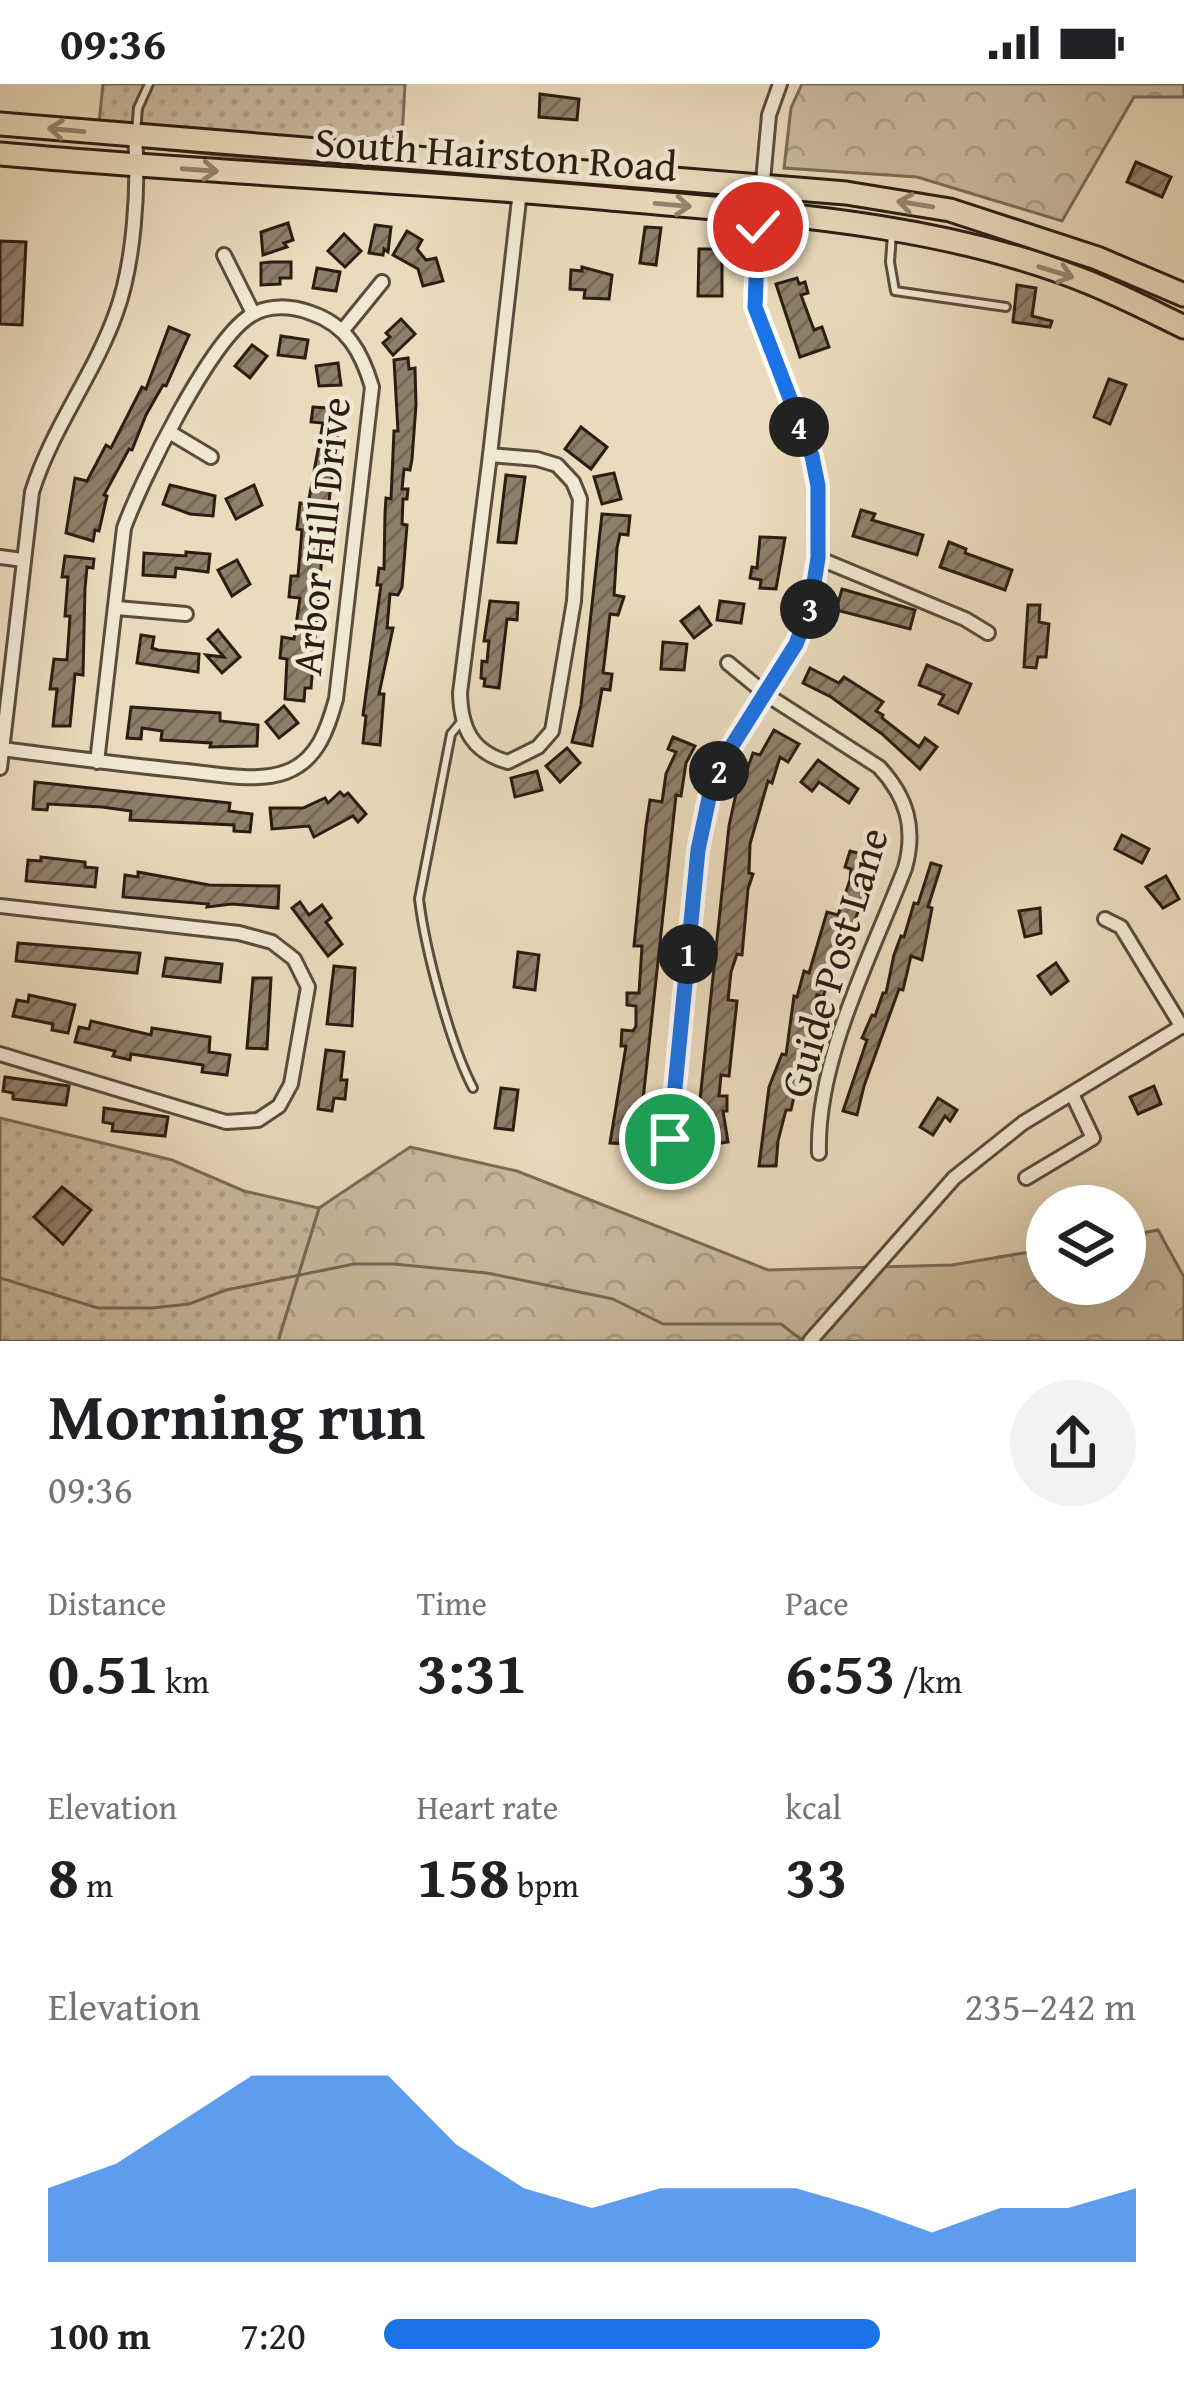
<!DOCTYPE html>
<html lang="en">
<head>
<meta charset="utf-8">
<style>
  body { margin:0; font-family:"Gentium Book Plus",serif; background:#f2f2f2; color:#202124; height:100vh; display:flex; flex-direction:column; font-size:45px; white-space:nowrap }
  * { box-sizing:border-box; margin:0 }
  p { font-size:39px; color:#757577 }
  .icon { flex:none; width:66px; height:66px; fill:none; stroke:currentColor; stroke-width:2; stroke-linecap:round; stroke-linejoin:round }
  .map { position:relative; height:1257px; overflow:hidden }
  .drawer { display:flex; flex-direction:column; background:#fff; flex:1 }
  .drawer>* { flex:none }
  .buttons { position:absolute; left:1026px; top:1101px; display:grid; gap:24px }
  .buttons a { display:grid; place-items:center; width:120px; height:120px; border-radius:50%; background:#fff; box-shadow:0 12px 48px #0002; font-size:60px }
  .pin { position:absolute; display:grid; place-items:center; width:102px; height:102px; color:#fff; margin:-51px; border:6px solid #fff; border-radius:50%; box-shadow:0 3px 12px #0007 }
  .km { position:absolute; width:60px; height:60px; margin:-30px; border-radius:50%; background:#222; color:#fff; font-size:33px; line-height:60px; text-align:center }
  .round { display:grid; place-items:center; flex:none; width:126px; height:126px; border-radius:63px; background:#f2f2f2 }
  .head { display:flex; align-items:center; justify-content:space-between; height:204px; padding:0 48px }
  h1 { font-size:66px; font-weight:700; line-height:90px }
  .metrics { display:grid; grid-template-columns:repeat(3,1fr); gap:18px; height:204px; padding:12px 48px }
  .metrics div { display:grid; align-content:center }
  .metrics b { font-size:60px; font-weight:700 }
  .metrics small { font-size:33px; font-weight:400 }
  .metrics p { font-size:33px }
  .chart { height:336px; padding:24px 48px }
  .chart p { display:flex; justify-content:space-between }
  .chart svg { width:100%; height:216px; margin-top:12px; fill:#1a73e8; opacity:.7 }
  ul { padding:0 48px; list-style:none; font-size:39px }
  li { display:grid; grid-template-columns:192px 144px 1fr; align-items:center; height:90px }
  li i { height:30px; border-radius:15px; background:#1a73e8 }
  .status { display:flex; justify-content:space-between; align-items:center; height:84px; padding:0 60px; background:#fff; direction:ltr }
  .status svg { height:33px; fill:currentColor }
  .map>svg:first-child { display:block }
  .forest { fill:url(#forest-crowns); stroke:#7a6c58; stroke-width:3 }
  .park { fill:url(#park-dots); stroke:#7a6c58; stroke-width:3 }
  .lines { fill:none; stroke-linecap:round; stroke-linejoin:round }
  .stream { stroke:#776855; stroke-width:3 }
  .building { fill:url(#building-hatch); stroke:#2c1c11; stroke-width:3 }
  .service-casing { stroke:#5b4c3c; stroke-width:12 }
  .minor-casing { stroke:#5b4c3c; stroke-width:18 }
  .primary-casing { stroke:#2c1c11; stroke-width:27 }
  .service { stroke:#f1e8d3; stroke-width:6 }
  .minor { stroke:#f1e8d3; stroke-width:12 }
  .primary { stroke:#e9dbbc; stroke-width:21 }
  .oneway { stroke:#94856f }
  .route-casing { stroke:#fff; stroke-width:24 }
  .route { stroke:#1a73e8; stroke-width:15 }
  .labels { text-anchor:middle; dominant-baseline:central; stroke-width:9; stroke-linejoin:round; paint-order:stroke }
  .street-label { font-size:42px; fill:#2c1c11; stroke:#f1e8d3 }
</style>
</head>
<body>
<div class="status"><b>09:36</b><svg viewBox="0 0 49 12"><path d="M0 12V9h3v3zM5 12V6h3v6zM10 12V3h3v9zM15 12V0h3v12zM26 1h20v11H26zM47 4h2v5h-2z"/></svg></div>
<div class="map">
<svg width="1184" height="1257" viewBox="0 0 1184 1257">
  <defs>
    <pattern id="forest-crowns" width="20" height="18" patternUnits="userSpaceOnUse" patternTransform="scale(3)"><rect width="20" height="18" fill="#c9bb9f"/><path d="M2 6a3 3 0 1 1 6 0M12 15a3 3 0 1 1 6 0" fill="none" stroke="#ada088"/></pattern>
    <pattern id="park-dots" width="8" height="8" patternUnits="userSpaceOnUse" patternTransform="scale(3)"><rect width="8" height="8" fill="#c9bb9f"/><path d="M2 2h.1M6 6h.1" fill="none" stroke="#ada088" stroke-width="1.8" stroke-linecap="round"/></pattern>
    <pattern id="building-hatch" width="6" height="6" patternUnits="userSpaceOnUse" patternTransform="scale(3)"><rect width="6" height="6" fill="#8e7f6a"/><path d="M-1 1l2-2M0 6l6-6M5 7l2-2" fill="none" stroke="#746756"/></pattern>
  </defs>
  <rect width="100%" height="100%" fill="#e9dbbc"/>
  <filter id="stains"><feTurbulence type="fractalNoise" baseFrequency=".00167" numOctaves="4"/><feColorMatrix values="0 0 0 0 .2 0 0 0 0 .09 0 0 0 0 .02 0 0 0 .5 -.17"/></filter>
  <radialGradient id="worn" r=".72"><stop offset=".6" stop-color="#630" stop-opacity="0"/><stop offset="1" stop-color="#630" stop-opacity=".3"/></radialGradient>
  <g class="forest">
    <path d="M802,0H1184V13H1134L1062,137L917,93L784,84L791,24Z"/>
    <path d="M410,1063L517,1087L768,1186L952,1181L1047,1165V1200H1125V1152L1158,1146L1184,1193V1257H278L319,1124Z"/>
  </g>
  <g class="park">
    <path d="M103,0H405L400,89L97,59Z"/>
    <path d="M0,1034L172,1076L244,1107L319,1124L278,1257H0Z"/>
  </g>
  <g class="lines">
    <path class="stream" d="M0,1194L98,1224H152L189,1220L226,1206L354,1180H394L487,1189L613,1215L663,1240H781L803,1257"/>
  </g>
  <g class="building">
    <path d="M540,10L579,15L577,36L539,33Z"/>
    <path d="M1136,78L1171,93L1162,113L1127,98Z"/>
    <path d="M288,139L293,156L284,159L287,163L263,171L261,148Z"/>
    <path d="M375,141L391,143L388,168L384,165L383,171L369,169Z"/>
    <path d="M645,143L661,144L656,181L640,179Z"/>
    <path d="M407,147L422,156L417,165L426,176L436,174L443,197L423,202L418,185L393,171Z"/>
    <path d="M344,150L361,167L345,183L328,167Z"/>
    <path d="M0,157L26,158L22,241L0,240Z"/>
    <path d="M699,165H722V212H698Z"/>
    <path d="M271,178H291V194H280V200L261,201V179Z"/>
    <path d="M582,183L612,191L609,215L584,214L585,206L570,205L571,186L582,187Z"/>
    <path d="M317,184L340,188L336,207L313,204Z"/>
    <path d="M797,194L799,200L805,198L808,209L801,211L814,246L822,243L829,263L800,273L776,200Z"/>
    <path d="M1017,201L1036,204L1032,232L1052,237L1050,243L1013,238Z"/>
    <path d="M401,235L415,250L393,271L383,259L390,253L386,249Z"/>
    <path d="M169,243L189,251L166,302L163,301L146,331L132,366L129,365L104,411L107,412L99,447L95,446L93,457L66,449L75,394L87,397L106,361L111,364L142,303L146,305Z"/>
    <path d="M281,252L308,256L305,274L278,271Z"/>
    <path d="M252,261L267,272L250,294L235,282Z"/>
    <path d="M408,274L409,285L415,284L416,321L412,375L410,386L404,385L402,405H408L407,415H403L402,440L407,441L402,503L398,511L390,510L387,544H393L379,610H384L380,661L363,659L366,632L363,631L381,501H377L379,484L384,485L385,429L386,414L391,415L394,347H398L394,276Z"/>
    <path d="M338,279L341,301L319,302L316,282Z"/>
    <path d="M1109,295L1126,301L1110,340L1094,333Z"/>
    <path d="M313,323L341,325L327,432L331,433L327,471H322L311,604H305L304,617L285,615L287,575L280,574L282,553L294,555L300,514L289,513L291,492H298L302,446L297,445L300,419L308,420L323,339L311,338Z"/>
    <path d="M581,343L607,363L591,385L565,365Z"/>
    <path d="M614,389L621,415L602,420L594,393Z"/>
    <path d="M506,391L525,393L516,459L498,458Z"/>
    <path d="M170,401L215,412L213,432L190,430L163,420Z"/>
    <path d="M254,401L262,421L236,435L226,415Z"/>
    <path d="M861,426L875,430L872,436L923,451L917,471L853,452Z"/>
    <path d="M602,430L630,432L628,451L620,450L617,464L614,511L624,513L618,531L610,530L603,589L612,590L610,606L602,605L592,662L572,658L581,621Z"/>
    <path d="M760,453L785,454L776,505L760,504L761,496L750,494L752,483L757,484Z"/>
    <path d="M949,458L966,465L965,469L1012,486L1005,506L940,483Z"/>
    <path d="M186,468L210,470L208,488L176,484L175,493L143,491L144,469L186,472Z"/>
    <path d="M65,472L94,475L93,484L87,483L85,504L83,591L75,590L70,642H53L57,605H50L54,575L67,576L70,532H65L68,493H62Z"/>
    <path d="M237,476L250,500L232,512L218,486Z"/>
    <path d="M842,505L915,526L910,545L836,526Z"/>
    <path d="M490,517L518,519L517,536L507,535L499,604L484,602L485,595L481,594L482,577L487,578L489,557H484Z"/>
    <path d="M720,517L744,520L741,539L717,536Z"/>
    <path d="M1028,521H1040L1039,538L1049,540L1046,573H1038L1036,584L1024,583Z"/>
    <path d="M699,523L711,541L694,554L681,537Z"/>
    <path d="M218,546L240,573L222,589L206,571L224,573L208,555Z"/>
    <path d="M141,551L154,553L152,564L158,566L199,570L198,588L137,579Z"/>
    <path d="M663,558L687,560L684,586L661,585Z"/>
    <path d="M927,581L971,600L958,629L939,620L944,611L919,601Z"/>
    <path d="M810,584L839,599L844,593L883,618L876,627L883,631L882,634L919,663L925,654L937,663L920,685L882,650L831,613L803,599Z"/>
    <path d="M284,622L298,639L279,654L266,638Z"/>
    <path d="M131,623L220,629V637L258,641L257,662L210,663L211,659L161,656L162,647L142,644L141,655L127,654Z"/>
    <path d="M774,646L799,660L788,678L780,673L772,699L768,697L750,760L749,789L753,790L748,805L742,871L737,870L731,888L728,916L737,917L729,992L721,991L719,1012H727V1027H723L728,1058L714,1060L709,1026L699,1025L729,742L739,696L743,697L753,669L760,671Z"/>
    <path d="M673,653L695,662L686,679L681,712L676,711L642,1025L631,1024L628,1060L610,1059L626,962H621L622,946L633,947L636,942V922L627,921V909H639L642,862H634L646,742L650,716L662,718L666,690L676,668L668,665Z"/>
    <path d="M567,664L580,679L560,698L546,682Z"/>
    <path d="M818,676L858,705L849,719L819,698L812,707L801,698Z"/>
    <path d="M537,687L542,706L515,713L511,694Z"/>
    <path d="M35,698L230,719L229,727L252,730L250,748L234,747V741L130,736L131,727L102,723L48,720L47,726L33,725Z"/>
    <path d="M340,708L344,712L348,709L366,730L358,738L353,732L314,753L309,742L272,745L270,724H303L325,714L328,719Z"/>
    <path d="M1122,751L1149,765L1142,779L1115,765Z"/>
    <path d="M850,767L872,773L861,809L865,810L847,856L842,855L823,913L817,911L791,1026H786L778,1057L776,1082H759L769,1003L782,970L786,971L794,912L797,913L804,887L809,889L827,828L838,831L850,796L851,785L845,783Z"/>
    <path d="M41,773L85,778V783L97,784L95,803L26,797L28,776L41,777Z"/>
    <path d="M931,779L941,782L928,823L932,824L922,876L911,872L903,906L899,905L864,1002L857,1031L843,1027L867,956L862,954L872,931L875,932L883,909H886L894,871L901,852L904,853L914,819L918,820Z"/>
    <path d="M138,788L209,801L279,802L278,824L232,820L207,823L208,820L123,813L125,791L138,793Z"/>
    <path d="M1166,792L1179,815L1163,824L1146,803Z"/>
    <path d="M300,818L309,831L322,821L331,834L326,838L342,860L328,872L292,824Z"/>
    <path d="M1040,824L1041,849L1025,853L1019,827Z"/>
    <path d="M18,859L140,869L137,889L16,877Z"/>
    <path d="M518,868L539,871L535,906L514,903Z"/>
    <path d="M166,874L222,880L220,898L163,892Z"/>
    <path d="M1056,879L1068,897L1051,910L1038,892Z"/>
    <path d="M334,882L355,884L352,942L327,940Z"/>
    <path d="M253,894H271L267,965L247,964Z"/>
    <path d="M29,911L75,921L68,949L52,946L53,940L13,932L17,916L28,918Z"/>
    <path d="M91,937L151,951L152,944L210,953L209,968L230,971L227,991L202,988L203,981L131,970L130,976L113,972L115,967L75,958L79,943L89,945Z"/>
    <path d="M326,966L344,968L341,996H347L345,1015L334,1014L332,1027L318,1025Z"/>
    <path d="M5,993L69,1002L66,1021L13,1015V1009L3,1007Z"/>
    <path d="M1154,1002L1161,1020L1138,1030L1130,1013Z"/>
    <path d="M501,1004L518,1006L513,1046L495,1044Z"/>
    <path d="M938,1014L957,1026L950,1037L945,1032L933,1051L920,1043Z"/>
    <path d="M104,1024L168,1033L165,1052L112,1047L113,1040L103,1038Z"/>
    <path d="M62,1103L91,1126L63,1160L34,1133Z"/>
  </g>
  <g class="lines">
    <g class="service-casing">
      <g id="service">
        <path d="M136,48L138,24L149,0"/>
        <path d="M892,150L890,178L895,207L1006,223"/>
        <path d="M461,638L451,650L419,815C425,865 450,960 473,1004"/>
      </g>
    </g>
    <g class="minor-casing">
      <g id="minor">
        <path d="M224,171L253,229"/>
        <path d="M343,246L382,198"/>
        <path d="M171,349L211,373"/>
        <path d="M490,371L537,375L557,381L573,398L580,415L574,517L552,647L538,663L508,678C472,668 461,645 460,609Z"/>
        <path d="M490,371L520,107"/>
        <path d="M0,473L23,476"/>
        <path d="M818,474L965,535L988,549"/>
        <path d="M117,524L186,530"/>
        <path d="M728,579L767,611L879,683C907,713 916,744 905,784C872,870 816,976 819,1069"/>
        <path d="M2,665C63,673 124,681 186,687C218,690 255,699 286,688C318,676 328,644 336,615L372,303C362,269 347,241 311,229C292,222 268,220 250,232C210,257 141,397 124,444L97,678"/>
        <path d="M0,684L32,408C52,344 94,291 116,229C134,180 139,104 135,52"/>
        <path d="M0,822L239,849L272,858L294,875L308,903L291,1000L279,1022L258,1036L226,1038L0,970"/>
        <path d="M1105,835L1121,843L1182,943"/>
        <path d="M670,1055L698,766L709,714L728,668L796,560L810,523L818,474V402L812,372L765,256L755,223L754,196L769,31L780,0"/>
        <path d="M1026,1094L1093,1054L1072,1010"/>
        <path d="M810,1257L954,1094L1023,1039L1184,941"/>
      </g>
    </g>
    <g class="primary-casing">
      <g id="primary">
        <path d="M0,40L846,109L950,126L1097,174L1184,211"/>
        <path d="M0,70C200,88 401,96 600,114C761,129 933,136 1085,197C1118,210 1151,227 1184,243"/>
      </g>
    </g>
    <use href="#service" class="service"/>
    <use href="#minor" class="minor"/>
    <use href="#primary" class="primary"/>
  </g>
  <defs><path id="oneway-shaft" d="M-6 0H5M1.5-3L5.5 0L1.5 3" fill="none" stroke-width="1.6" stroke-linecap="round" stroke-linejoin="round" transform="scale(3)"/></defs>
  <g class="oneway">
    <use href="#oneway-shaft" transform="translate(66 46) rotate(-175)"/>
    <use href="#oneway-shaft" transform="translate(200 86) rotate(4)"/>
    <use href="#oneway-shaft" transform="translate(915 120) rotate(-171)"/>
    <use href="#oneway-shaft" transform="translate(673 121) rotate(5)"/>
    <use href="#oneway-shaft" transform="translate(1056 188) rotate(17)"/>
  </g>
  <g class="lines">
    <g class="route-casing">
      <path id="route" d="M670,1055L698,766L709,714L728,668L796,560L810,524L818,474V402L812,372L755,223L758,143"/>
    </g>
    <use href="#route" class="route"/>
  </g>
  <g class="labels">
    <g class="street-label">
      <text transform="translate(496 69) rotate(4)">South Hairston Road</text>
      <text transform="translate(320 452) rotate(-84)">Arbor Hill Drive</text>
      <text transform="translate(833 878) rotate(-73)">Guide Post Lane</text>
    </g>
  </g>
  <rect width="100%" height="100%" filter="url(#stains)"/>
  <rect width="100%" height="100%" fill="url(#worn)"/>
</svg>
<div class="buttons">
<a><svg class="icon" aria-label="layers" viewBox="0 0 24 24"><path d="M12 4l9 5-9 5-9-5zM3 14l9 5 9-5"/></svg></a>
</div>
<div class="pin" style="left:670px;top:1055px;background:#1e9e55"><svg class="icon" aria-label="arrive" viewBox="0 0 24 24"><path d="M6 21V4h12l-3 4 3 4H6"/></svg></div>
<div class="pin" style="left:758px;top:143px;background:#d93025"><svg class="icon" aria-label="check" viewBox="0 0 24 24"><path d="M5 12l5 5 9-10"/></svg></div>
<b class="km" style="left:688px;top:870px">1</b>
<b class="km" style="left:719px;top:687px">2</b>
<b class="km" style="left:810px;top:525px">3</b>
<b class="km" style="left:799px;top:343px">4</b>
</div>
<section class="drawer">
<div class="head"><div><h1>Morning run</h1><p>09:36</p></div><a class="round"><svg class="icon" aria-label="share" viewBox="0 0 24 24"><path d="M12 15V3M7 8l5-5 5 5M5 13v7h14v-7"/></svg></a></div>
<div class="metrics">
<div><p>Distance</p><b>0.51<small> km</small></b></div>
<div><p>Time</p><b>3:31</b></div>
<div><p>Pace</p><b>6:53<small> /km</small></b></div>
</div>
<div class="metrics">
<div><p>Elevation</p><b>8<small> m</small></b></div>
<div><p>Heart rate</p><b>158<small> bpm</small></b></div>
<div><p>kcal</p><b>33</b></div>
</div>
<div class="chart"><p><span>Elevation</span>235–242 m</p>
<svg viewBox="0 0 160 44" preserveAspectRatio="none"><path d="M0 44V29L10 24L20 15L30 6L40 6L50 6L60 20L70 29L80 33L90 29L100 29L110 29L120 33L130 38L140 33L150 33L160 29V44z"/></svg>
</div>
<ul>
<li><b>100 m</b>7:20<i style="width:66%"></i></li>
</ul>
</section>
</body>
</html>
